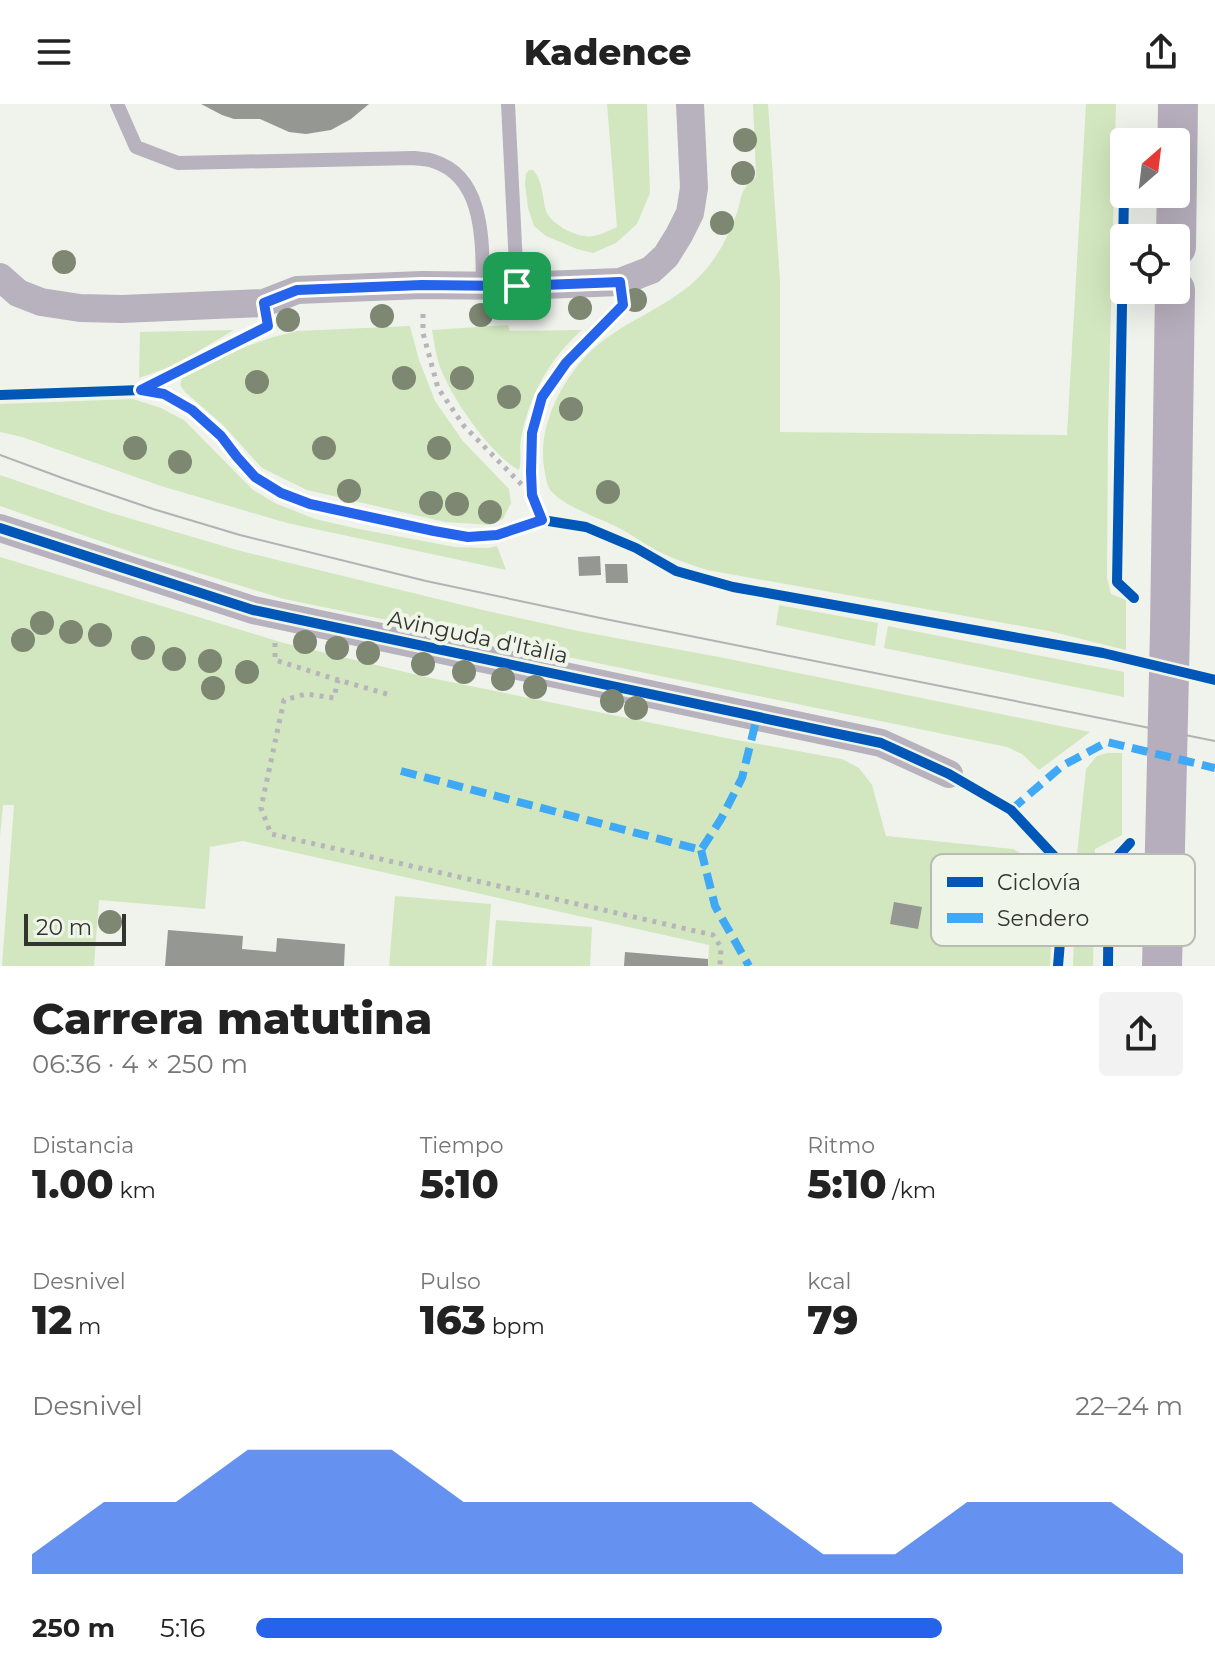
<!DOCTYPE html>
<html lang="es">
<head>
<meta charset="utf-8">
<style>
  body { margin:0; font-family:Montserrat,sans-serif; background:#f2f2f2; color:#222; height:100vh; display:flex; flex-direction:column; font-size:30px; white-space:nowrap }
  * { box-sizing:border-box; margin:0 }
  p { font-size:26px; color:#767676 }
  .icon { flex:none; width:44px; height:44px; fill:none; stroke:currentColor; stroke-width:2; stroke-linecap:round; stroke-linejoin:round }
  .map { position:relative; height:862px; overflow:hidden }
  .panel { display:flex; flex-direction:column; background:#fff; flex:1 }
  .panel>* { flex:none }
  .needle { width:52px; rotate:28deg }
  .controls { position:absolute; left:1110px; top:24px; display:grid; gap:16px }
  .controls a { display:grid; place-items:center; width:80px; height:80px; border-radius:8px; background:#fff; box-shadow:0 8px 32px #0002; font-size:40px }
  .scale { position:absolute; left:24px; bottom:20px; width:102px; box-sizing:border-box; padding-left:8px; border:4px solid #31342f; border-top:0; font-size:22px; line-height:28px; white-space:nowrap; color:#31342f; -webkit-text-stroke:6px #eff6e9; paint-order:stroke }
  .pin { position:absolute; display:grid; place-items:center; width:68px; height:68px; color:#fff; margin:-34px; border-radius:16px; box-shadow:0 4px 12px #0006 }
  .round { display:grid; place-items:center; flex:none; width:84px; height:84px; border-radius:8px; background:#f2f2f2 }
  .headline { display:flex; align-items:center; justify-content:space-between; height:136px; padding:0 32px }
  h1 { font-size:44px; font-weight:800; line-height:60px }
  .stats { display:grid; grid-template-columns:repeat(3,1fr); gap:12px; height:136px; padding:8px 32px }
  .stats div { display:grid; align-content:center }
  .stats b { font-size:40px; font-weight:800 }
  .stats small { font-size:22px; font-weight:400 }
  .stats p { font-size:22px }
  .chart { height:224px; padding:16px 32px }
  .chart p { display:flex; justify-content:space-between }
  .chart svg { width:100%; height:144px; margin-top:8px; fill:#2563eb; opacity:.7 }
  ul { padding:0 32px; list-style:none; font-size:26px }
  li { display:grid; grid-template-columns:128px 96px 1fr; align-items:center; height:60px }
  li i { height:20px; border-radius:10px; background:#2563eb }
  header { display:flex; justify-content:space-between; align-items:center; height:104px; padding:0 32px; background:#fff; font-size:36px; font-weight:800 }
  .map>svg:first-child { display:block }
  .green { fill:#d2e7bf }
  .building { fill:#949792 }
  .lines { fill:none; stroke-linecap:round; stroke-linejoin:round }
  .path { stroke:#b8b4bb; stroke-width:5; stroke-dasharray:4 6; stroke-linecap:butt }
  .service { stroke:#b8b1be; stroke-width:14 }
  .minor { stroke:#b8b1be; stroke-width:28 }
  .secondary { stroke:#b6aebc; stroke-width:40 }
  .tram { stroke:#b3b1b4; stroke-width:2 }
  .secondary-bridge { stroke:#b6aebc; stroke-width:40 }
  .quiet { stroke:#3fa9f5; stroke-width:8; stroke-dasharray:16 8; stroke-linecap:butt }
  .cycleway-casing { stroke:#eff6e9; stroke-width:15 }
  .cycleway { stroke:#0057b8; stroke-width:10 }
  .tree { fill:#7d8772 }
  .route-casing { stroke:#fff; stroke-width:16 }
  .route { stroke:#2563eb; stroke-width:10 }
  .labels { text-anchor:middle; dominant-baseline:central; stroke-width:8; stroke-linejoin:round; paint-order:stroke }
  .street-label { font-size:22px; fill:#31342f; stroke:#eff6e9 }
  .key { fill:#eff6e9; stroke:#b6bcb1; stroke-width:2 }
  .key-label { font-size:22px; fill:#31342f }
</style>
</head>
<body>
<header><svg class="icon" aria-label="menu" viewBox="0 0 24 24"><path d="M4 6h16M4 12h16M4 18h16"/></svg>Kadence<svg class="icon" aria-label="share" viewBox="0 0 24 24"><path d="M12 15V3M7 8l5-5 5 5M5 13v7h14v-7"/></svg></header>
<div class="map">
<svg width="1215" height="862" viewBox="0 0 1215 862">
  <rect width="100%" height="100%" fill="#eff3ec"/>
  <g class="green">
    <path d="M607,0H647L650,89L637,120L616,139L593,149L577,145L546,132L534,122L528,104L525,80L526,70L529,66H533C543,77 542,93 546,107C551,121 579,135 594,132C602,130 610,126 617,123Z"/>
    <path d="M753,0H768L780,177V328L1067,331L1086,0H1116L1108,323L1107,474L1111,490L1126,496V546L1049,527L707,466C692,461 676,456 662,449C647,442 634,432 619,424C600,414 564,403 550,386C547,381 546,375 545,369C536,328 558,282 586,252C617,219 664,206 696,176C716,157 727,135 737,109C743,90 739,87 756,73Z"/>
    <path d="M508,221L510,227L582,226C549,255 529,292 521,335C519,345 522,356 519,366C490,351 447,288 438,257C435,247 434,236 432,226Z"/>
    <path d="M410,222L419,256L435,297L463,337L509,385L511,399L503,415L490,421L445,418L307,386L262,364L223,321L185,288L180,281L182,274L231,248L270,234L297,227Z"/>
    <path d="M234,226L173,262L139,274L140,228Z"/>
    <path d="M133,295L161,304L184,316L253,386L275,399L315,415L359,425L455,443L488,444L497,442L506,466L287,419L161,382L22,333L0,328V300Z"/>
    <path d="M0,371L108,408L237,446L487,507L578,527L719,553L1090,628L1039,666L1022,650L1007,643L284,495L137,450L0,402Z"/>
    <path d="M0,453L284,539L426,573L731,635L842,655L859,664L872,681L886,732L1013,745L1042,761L1054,775L1050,862H708L709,841L243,737L210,743L205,805L99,796L94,862H2L14,701H3L0,732Z"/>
    <path d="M779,501L878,519L875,542L776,521Z"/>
    <path d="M888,522L1124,568V593L884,544Z"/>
    <path d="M1107,649H1122V731L1095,745L1093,862H1073L1077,751L1086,665L1097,652Z"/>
    <path d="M395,792L491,800L486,862H389Z"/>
    <path d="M496,816L592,823L590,862H492Z"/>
  </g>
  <g class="building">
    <path d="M201,0H369L351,15L331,26L306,30L289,28L260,15H234L222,11Z"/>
    <path d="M600,452L601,471L579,472L578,453Z"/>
    <path d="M605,460H627L628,479H606Z"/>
    <path d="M894,798L922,803L918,825L890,820Z"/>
    <path d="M168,826L243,832L242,845L276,848L277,834L345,840L344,862H165Z"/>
    <path d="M625,848L708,855V862H624Z"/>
  </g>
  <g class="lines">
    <g class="path">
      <path d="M423,210V229L438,284L464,322L531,390"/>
      <path d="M141,285L247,232"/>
      <path d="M0,291L141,286L164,290L192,306L221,332L237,353L255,373L281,389L310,400L434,427L468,433L497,431L542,416L586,423L636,444L676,467L733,483L1103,549"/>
      <path d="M542,416L532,391L531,368L532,329L542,293L566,259L616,208"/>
      <path d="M275,539V556L338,576"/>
      <path d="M387,590L338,576L334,594L306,590L284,596L261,704L271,730L713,831L721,843L720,862"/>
      <path d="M975,685L1011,706L1066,765L1058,862"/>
    </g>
    <g class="service">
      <path d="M117,0L136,43L178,59L414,54C420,55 427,55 433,57C485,73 482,138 483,182"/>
      <path d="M508,0L517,182"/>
    </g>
    <g class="minor">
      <path d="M0,173L18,189L41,198L80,204L122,205L264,199L297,186L422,181L517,182L620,178L651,166L666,152L679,131L690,109L694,84L690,0"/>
      <path d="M0,424L253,506L881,639L949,670"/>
    </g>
    <g class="secondary">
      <path d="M1176,143L1178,0"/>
      <path d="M1170,526L1175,186"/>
      <path d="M1162,862L1165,743"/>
    </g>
    <path class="tram" d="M0,351L65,375L153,405L240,431L426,477L605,515L1215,637"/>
    <path class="secondary-bridge" d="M1165,743L1170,526"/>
    <g class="quiet">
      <path d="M401,667L701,746L721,715L742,674L757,613"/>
      <path d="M1011,706L1062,662L1107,638L1215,664"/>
      <path d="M701,746L715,802L749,862"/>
    </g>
    <g class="cycleway-casing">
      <g id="cycleway">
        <path d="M1124,90L1117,478L1134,494"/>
        <path d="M141,286L268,222L264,199"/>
        <path d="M0,291L141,286L164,290L192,306L221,332L237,353L255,373L281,389L310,400L434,427L468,433L497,431L542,416L586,423L636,444L676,467L733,483L1103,549L1215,576"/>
        <path d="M0,424L253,506L881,639L949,670L1011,706L1066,765L1058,862"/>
        <path d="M1108,862L1109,762L1130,739"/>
      </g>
    </g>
    <use href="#cycleway" class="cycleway"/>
  </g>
  <g class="tree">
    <circle cx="745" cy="36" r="12"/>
    <circle cx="743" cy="69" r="12"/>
    <circle cx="722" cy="119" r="12"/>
    <circle cx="64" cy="158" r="12"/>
    <circle cx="635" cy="196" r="12"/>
    <circle cx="580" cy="204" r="12"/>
    <circle cx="481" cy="211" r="12"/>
    <circle cx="382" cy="212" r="12"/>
    <circle cx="288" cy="216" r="12"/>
    <circle cx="404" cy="274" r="12"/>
    <circle cx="462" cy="274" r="12"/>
    <circle cx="257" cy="278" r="12"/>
    <circle cx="509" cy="293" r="12"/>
    <circle cx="571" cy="305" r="12"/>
    <circle cx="135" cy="344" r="12"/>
    <circle cx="324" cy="344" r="12"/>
    <circle cx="439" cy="344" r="12"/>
    <circle cx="180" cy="358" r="12"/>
    <circle cx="349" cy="387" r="12"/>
    <circle cx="608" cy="388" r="12"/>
    <circle cx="431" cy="399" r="12"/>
    <circle cx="457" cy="400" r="12"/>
    <circle cx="490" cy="408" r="12"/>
    <circle cx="42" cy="519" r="12"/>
    <circle cx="71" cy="528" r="12"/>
    <circle cx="100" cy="531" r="12"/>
    <circle cx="23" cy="536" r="12"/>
    <circle cx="305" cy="538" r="12"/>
    <circle cx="143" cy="544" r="12"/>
    <circle cx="337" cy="544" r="12"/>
    <circle cx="368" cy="549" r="12"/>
    <circle cx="174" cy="555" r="12"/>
    <circle cx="210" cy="557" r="12"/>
    <circle cx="423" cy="560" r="12"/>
    <circle cx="247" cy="568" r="12"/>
    <circle cx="464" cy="568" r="12"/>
    <circle cx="503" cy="575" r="12"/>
    <circle cx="535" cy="583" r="12"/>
    <circle cx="213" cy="584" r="12"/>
    <circle cx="612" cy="597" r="12"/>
    <circle cx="636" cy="604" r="12"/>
    <circle cx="110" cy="818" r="12"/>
  </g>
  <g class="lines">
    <g class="route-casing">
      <path id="route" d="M620,178L623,201L566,259L542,293L532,329L531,368L532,391L542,416L497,431L468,433L434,427L310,400L281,389L255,373L237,353L221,332L192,306L164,290L141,286L268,222L264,199L297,186L422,181L517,182Z"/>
    </g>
    <use href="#route" class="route"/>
  </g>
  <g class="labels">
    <g class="street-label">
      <text transform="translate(478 533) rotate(12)">Avinguda d'Itàlia</text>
    </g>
  </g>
  <rect x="931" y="750" width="264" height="92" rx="12" class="key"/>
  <rect x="947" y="773" width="36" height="10" fill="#0057b8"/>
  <rect x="947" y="809" width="36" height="10" fill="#3fa9f5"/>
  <g class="key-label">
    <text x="997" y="786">Ciclovía</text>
    <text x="997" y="822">Sendero</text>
  </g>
</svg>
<div class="controls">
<a><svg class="needle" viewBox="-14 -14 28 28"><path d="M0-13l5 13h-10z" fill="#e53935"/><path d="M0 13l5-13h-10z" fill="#767676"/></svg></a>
<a><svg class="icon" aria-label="locate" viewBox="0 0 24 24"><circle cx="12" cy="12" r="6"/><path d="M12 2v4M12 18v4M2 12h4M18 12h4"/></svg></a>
</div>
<div class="scale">20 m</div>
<div class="pin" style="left:517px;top:182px;background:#1e9e55"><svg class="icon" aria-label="arrive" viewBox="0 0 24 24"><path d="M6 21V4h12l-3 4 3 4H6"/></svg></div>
</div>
<section class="panel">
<div class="headline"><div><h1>Carrera matutina</h1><p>06:36 · 4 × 250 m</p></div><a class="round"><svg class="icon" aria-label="share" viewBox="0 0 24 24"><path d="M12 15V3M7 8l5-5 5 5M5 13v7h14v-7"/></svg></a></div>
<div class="stats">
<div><p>Distancia</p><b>1.00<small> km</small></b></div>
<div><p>Tiempo</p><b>5:10</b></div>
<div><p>Ritmo</p><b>5:10<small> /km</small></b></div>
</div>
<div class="stats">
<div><p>Desnivel</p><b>12<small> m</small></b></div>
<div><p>Pulso</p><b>163<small> bpm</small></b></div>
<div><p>kcal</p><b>79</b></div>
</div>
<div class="chart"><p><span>Desnivel</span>22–24 m</p>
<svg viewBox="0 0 160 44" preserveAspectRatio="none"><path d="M0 44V38L10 22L20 22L30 6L40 6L50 6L60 22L70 22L80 22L90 22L100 22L110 38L120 38L130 22L140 22L150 22L160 38V44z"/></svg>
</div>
<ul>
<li><b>250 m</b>5:16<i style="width:74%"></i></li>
</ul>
</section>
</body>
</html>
